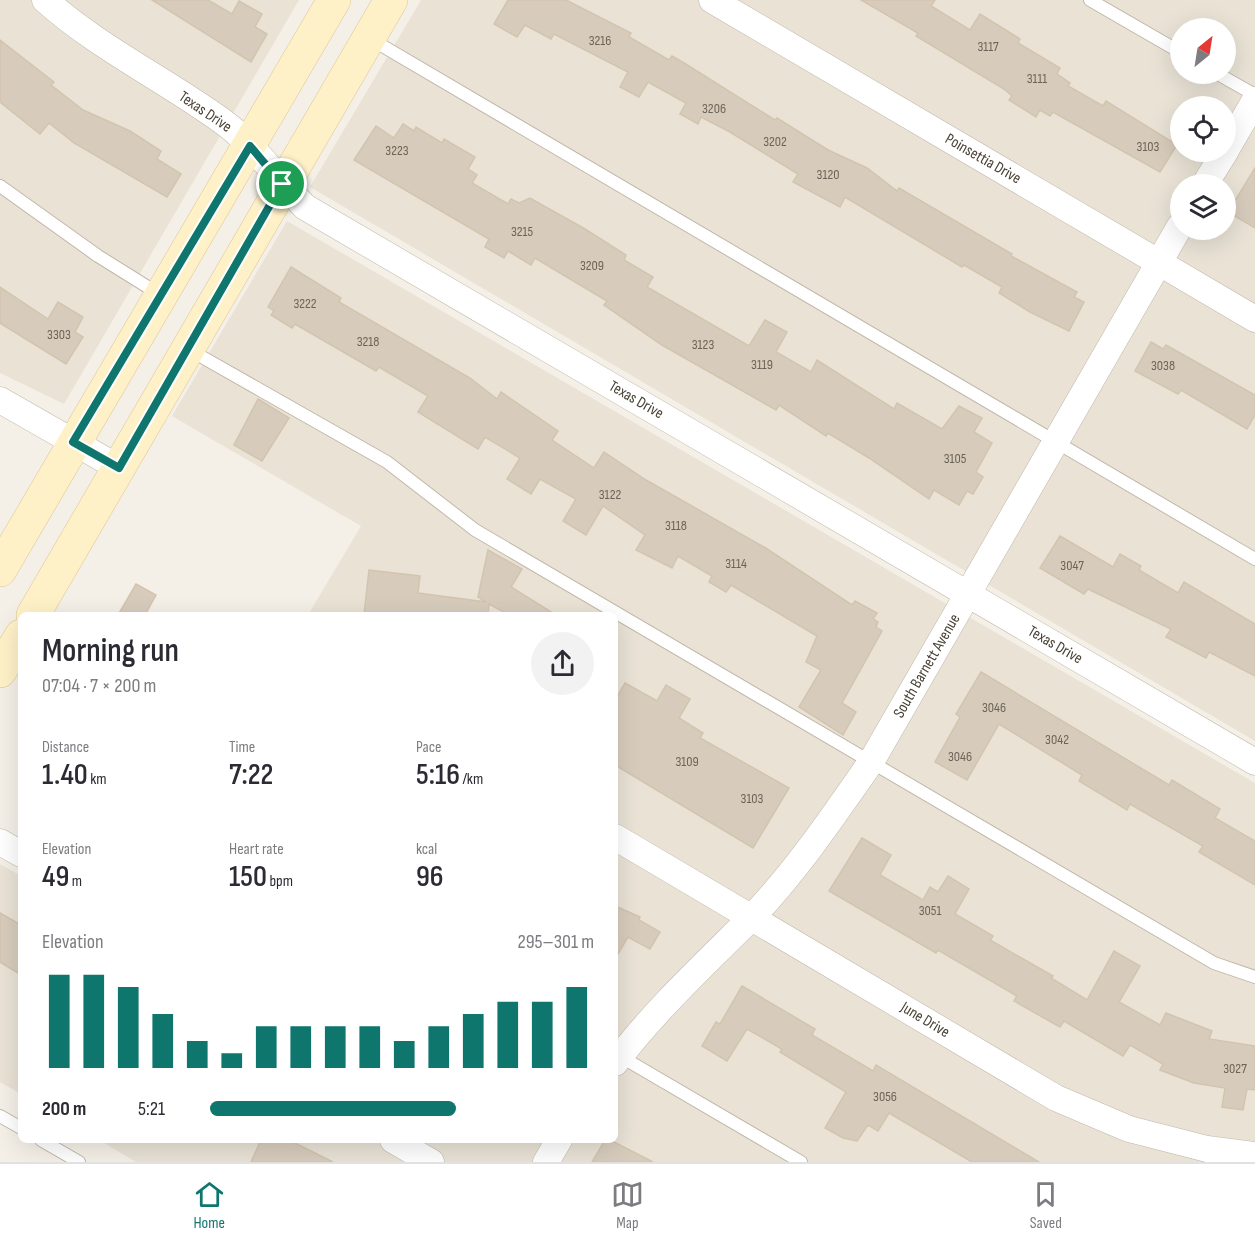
<!DOCTYPE html>
<html lang="en">
<head>
<meta charset="utf-8">
<style>
  body { margin:0; font-family:"Sofia Sans Condensed",sans-serif; background:#f2f2f3; color:#2b2b33; height:100vh; display:flex; flex-direction:column; font-size:22px; white-space:nowrap }
  * { box-sizing:border-box; margin:0 }
  p { font-size:20px; color:#7c7c81 }
  .icon { flex:none; width:33px; height:33px; fill:none; stroke:currentColor; stroke-width:2; stroke-linecap:round; stroke-linejoin:round }
  .map { position:relative; flex:1; overflow:hidden }
  .details { position:absolute; left:18px; top:612px; width:600px; height:531px; display:flex; flex-direction:column; background:#fff; border-radius:9px; box-shadow:0 6px 24px #0002 }
  .details>* { flex:none }
  .needle { width:39px; rotate:30deg }
  .tools { position:absolute; left:1170px; top:18px; display:grid; gap:12px }
  .tools a { display:grid; place-items:center; width:66px; height:66px; border-radius:50%; background:#fff; box-shadow:0 6px 24px #0002; font-size:30px }
  .pin { position:absolute; display:grid; place-items:center; width:51px; height:51px; color:#fff; margin:-26px; border:3px solid #fff; border-radius:50%; box-shadow:0 2px 6px #0007 }
  .round { display:grid; place-items:center; flex:none; width:63px; height:63px; border-radius:32px; background:#f2f2f3 }
  .overview { display:flex; align-items:center; justify-content:space-between; height:102px; padding:0 24px }
  h1 { font-size:33px; font-weight:600; line-height:45px }
  .metrics { display:grid; grid-template-columns:repeat(3,1fr); gap:9px; height:102px; padding:6px 24px }
  .metrics div { display:grid; align-content:center }
  .metrics b { font-size:30px; font-weight:600 }
  .metrics small { font-size:16px; font-weight:400 }
  .metrics p { font-size:16px }
  .chart { height:168px; padding:12px 24px }
  .chart p { display:flex; justify-content:space-between }
  .chart svg { width:100%; height:108px; margin-top:6px; stroke:#0f766e; stroke-width:6 }
  ul { padding:0 24px; list-style:none; font-size:20px }
  li { display:grid; grid-template-columns:96px 72px 1fr; align-items:center; height:45px }
  li i { height:15px; border-radius:8px; background:#0f766e }
  .tab-bar { display:flex; justify-content:space-around; align-items:center; height:84px; border-top:2px solid #e1e1e2; background:#fff; font-size:16px; color:#7c7c81 }
  .tab-bar a { display:grid; justify-items:center; gap:3px }
  .tab-bar .selected { color:#0f766e }
  .map>svg:first-child { display:block }
  .residential { fill:#e9e2d5; fill-rule:evenodd }
  .building { fill:#d7ccbc; stroke:#d3c4ae; stroke-width:1.5 }
  .lines { fill:none; stroke-linecap:round; stroke-linejoin:round }
  .lane-casing { stroke:#c1b8a9; stroke-width:14 }
  .street-casing { stroke:#c1b8a9; stroke-width:27 }
  .secondary-casing { stroke:#dbc796; stroke-width:34 }
  .lane { stroke:#fff; stroke-width:12 }
  .street { stroke:#fff; stroke-width:26 }
  .secondary { stroke:#fff1c7; stroke-width:33 }
  .route-casing { stroke:#fff; stroke-width:12 }
  .route { stroke:#0f766e; stroke-width:8 }
  .labels { text-anchor:middle; dominant-baseline:central; stroke-width:4.5; stroke-linejoin:round; paint-order:stroke }
  .number-label { font-size:14px; fill:#6c6458 }
  .street-label { font-size:16px; fill:#494136; stroke:#fff }
</style>
</head>
<body>
<div class="map">
<svg width="1255" height="1162" viewBox="0 0 1255 1162">
  <rect width="100%" height="100%" fill="#f5f0e7"/>
  <g class="residential">
    <path d="M0,0H299L64,404L0,373Z"/>
    <path d="M421,0H1255V741L310,187ZM1180,28H1226V74H1180ZM1180,106H1226V152H1180ZM1180,184H1226V230H1180Z"/>
    <path d="M287,221L1255,783V1162H136L99,1140H615V615H308L361,526L172,416Z"/>
    <path d="M0,864L21,876V1094L0,1082Z"/>
  </g>
  <g class="building">
    <path d="M152,0H208L232,14L239,1L262,14L255,27L267,34L251,62Z"/>
    <path d="M508,0H566L631,33L629,37L669,60L672,56L684,63L775,120L777,118L828,150L867,168L897,191L899,188L1012,254L1011,256L1077,292L1074,297L1084,302L1069,331L1030,312L999,293L1002,287L964,265L962,267L845,197L840,207L793,182L798,174L730,132L701,117L698,124L680,114L686,103L648,82L639,97L620,87L628,72L554,34L551,39L525,25L517,37L494,24Z"/>
    <path d="M861,0H935L931,6L970,30L980,14L1020,39L1018,43L1060,68L1057,74L1070,83L1068,86L1103,106L1106,101L1177,145L1160,172L1053,112L1050,116L1040,110L1036,117L1009,100L1012,96L1004,89L916,36L918,33Z"/>
    <path d="M0,40L54,82L51,85L83,110L130,131L161,151L157,159L181,174L167,197L74,143L49,123L40,134L0,102Z"/>
    <path d="M403,124L414,131L416,127L442,143L444,139L475,157L468,169L477,175L472,183L508,204L511,199L519,203L530,198L585,229L626,255L624,260L653,277L647,287L749,346L765,320L787,332L776,352L811,372L817,360L894,409L897,403L942,429L959,406L982,418L974,432L992,443L976,472L983,477L973,494L967,491L959,505L934,490L929,499L869,458L828,433L826,436L779,405L776,410L662,345L604,305L607,301L535,258L531,265L508,251L504,258L485,247L489,239L354,160L376,126L394,138Z"/>
    <path d="M1255,168V228L1228,212Z"/>
    <path d="M291,267L341,298L339,302L470,378L497,399L501,392L558,431L552,440L594,468L604,452L646,480L764,547L852,605L855,601L877,613L873,619L878,622L876,627L882,631L842,703L856,712L843,735L799,707L821,670L806,662L817,636L731,585L726,592L709,582L712,576L678,556L672,568L636,550L645,535L603,506L586,535L563,521L576,499L540,479L531,494L507,479L520,458L485,437L478,449L418,412L428,396L379,367L376,371L295,324L292,328L271,315L274,311L268,307Z"/>
    <path d="M0,287L48,319L58,302L83,317L75,332L83,337L66,364L0,323Z"/>
    <path d="M1151,342L1163,349L1166,345L1255,395V415L1247,429L1181,390L1178,394L1135,371Z"/>
    <path d="M258,399L289,418L262,461L234,445Z"/>
    <path d="M1060,536L1113,567L1120,554L1141,566L1139,570L1178,593L1184,582L1255,624V676L1209,652L1206,658L1166,637L1171,629L1088,589L1084,594L1040,568Z"/>
    <path d="M488,550L522,569L511,587L556,615H509L489,604L488,615H364L369,570L420,576L418,593L486,602L478,597Z"/>
    <path d="M136,584L156,595L145,615H118Z"/>
    <path d="M981,672L1169,785L1172,780L1220,809L1215,818L1255,841V885L1199,852L1203,846L1130,804L1127,810L1079,781L1082,775L999,724L967,780L935,762L960,717L956,714Z"/>
    <path d="M625,683L657,701L666,685L690,699L679,718L703,733L700,738L789,788L753,848L615,765V700Z"/>
    <path d="M862,838L891,855L880,875L923,900L930,887L938,892L948,876L969,889L955,914L993,936L990,940L1053,976L1051,978L1087,1000L1114,951L1140,966L1119,1002L1160,1025L1166,1013L1212,1031L1209,1039L1255,1046V1090L1247,1089L1243,1110L1222,1107L1225,1088L1194,1083L1160,1070L1163,1064L1130,1045L1123,1056L1064,1021L1060,1027L1014,1001L1017,996L938,950L936,953L829,891Z"/>
    <path d="M615,906L640,917L639,920L660,932L650,949L628,937L615,959Z"/>
    <path d="M0,913L21,925V975L0,962Z"/>
    <path d="M742,986L815,1029L812,1035L873,1071L876,1065L1039,1162H972L889,1113L878,1131L868,1125L857,1141L843,1138L825,1128L846,1092L780,1052L782,1049L747,1029L727,1061L702,1046L716,1022L720,1024Z"/>
    <path d="M261,1140H289L333,1162H251Z"/>
    <path d="M605,1140H610L653,1162H592Z"/>
  </g>
  <g class="lines">
    <g class="lane-casing">
      <g id="lane">
        <path d="M1090,0L1180,52"/>
        <path d="M369,38L1255,559"/>
        <path d="M1218,74L1255,95"/>
        <path d="M0,186L98,256L159,294"/>
        <path d="M188,349L387,462L475,530L1214,963L1255,977"/>
        <path d="M618,1055L801,1162"/>
        <path d="M0,1116L21,1128"/>
        <path d="M41,1140L79,1162"/>
      </g>
    </g>
    <g class="street-casing">
      <g id="street">
        <path d="M45,0C99,48 164,79 222,121C254,144 277,179 305,207L1255,762"/>
        <path d="M712,0L1255,319"/>
        <path d="M1226,150L1255,100"/>
        <path d="M1205,184L1225,152"/>
        <path d="M0,400L119,468"/>
        <path d="M615,837L1056,1098L1129,1129L1207,1149L1255,1155"/>
        <path d="M0,842L21,854"/>
        <path d="M615,1063C655,1010 705,964 752,917C797,870 834,815 871,762L1180,226"/>
        <path d="M393,1140L431,1162"/>
        <path d="M546,1162L559,1140"/>
      </g>
    </g>
    <g class="secondary-casing">
      <g id="secondary">
        <path d="M0,570L334,0"/>
        <path d="M33,615L391,0"/>
        <path d="M0,671L21,636"/>
      </g>
    </g>
    <use href="#lane" class="lane"/>
    <use href="#street" class="street"/>
    <use href="#secondary" class="secondary"/>
  </g>
  <g class="lines">
    <g class="route-casing">
      <path id="route" d="M250,146L282,184L119,468L73,442Z"/>
    </g>
    <use href="#route" class="route"/>
  </g>
  <g class="labels">
    <g class="number-label">
      <text x="600" y="40">3216</text>
      <text x="988" y="46">3117</text>
      <text x="1037" y="78">3111</text>
      <text x="714" y="108">3206</text>
      <text x="775" y="141">3202</text>
      <text x="1148" y="146">3103</text>
      <text x="397" y="150">3223</text>
      <text x="828" y="174">3120</text>
      <text x="522" y="231">3215</text>
      <text x="592" y="265">3209</text>
      <text x="305" y="303">3222</text>
      <text x="59" y="334">3303</text>
      <text x="368" y="341">3218</text>
      <text x="703" y="344">3123</text>
      <text x="762" y="364">3119</text>
      <text x="1163" y="365">3038</text>
      <text x="955" y="458">3105</text>
      <text x="610" y="494">3122</text>
      <text x="676" y="525">3118</text>
      <text x="736" y="563">3114</text>
      <text x="1072" y="565">3047</text>
      <text x="994" y="707">3046</text>
      <text x="1057" y="739">3042</text>
      <text x="960" y="756">3046</text>
      <text x="687" y="761">3109</text>
      <text x="752" y="798">3103</text>
      <text x="930" y="910">3051</text>
      <text x="1235" y="1068">3027</text>
      <text x="885" y="1096">3056</text>
    </g>
    <g class="street-label">
      <text transform="translate(205 112) rotate(34)">Texas Drive</text>
      <text transform="translate(983 159) rotate(30)">Poinsettia Drive</text>
      <text transform="translate(636 400) rotate(30)">Texas Drive</text>
      <text transform="translate(1055 645) rotate(30)">Texas Drive</text>
      <text transform="translate(927 666) rotate(-60)">South Barnett Avenue</text>
      <text transform="translate(925 1020) rotate(31)">June Drive</text>
    </g>
  </g>
</svg>
<div class="tools">
<a><svg class="needle" viewBox="-14 -14 28 28"><path d="M0-13l5 13h-10z" fill="#e53935"/><path d="M0 13l5-13h-10z" fill="#7c7c81"/></svg></a>
<a><svg class="icon" aria-label="locate" viewBox="0 0 24 24"><circle cx="12" cy="12" r="6"/><path d="M12 2v4M12 18v4M2 12h4M18 12h4"/></svg></a>
<a><svg class="icon" aria-label="layers" viewBox="0 0 24 24"><path d="M12 4l9 5-9 5-9-5zM3 14l9 5 9-5"/></svg></a>
</div>
<div class="pin" style="left:282px;top:184px;background:#1e9e55"><svg class="icon" aria-label="arrive" viewBox="0 0 24 24"><path d="M6 21V4h12l-3 4 3 4H6"/></svg></div>
<section class="details">
<div class="overview"><div><h1>Morning run</h1><p>07:04 · 7 × 200 m</p></div><a class="round"><svg class="icon" aria-label="share" viewBox="0 0 24 24"><path d="M12 15V3M7 8l5-5 5 5M5 13v7h14v-7"/></svg></a></div>
<div class="metrics">
<div><p>Distance</p><b>1.40<small> km</small></b></div>
<div><p>Time</p><b>7:22</b></div>
<div><p>Pace</p><b>5:16<small> /km</small></b></div>
</div>
<div class="metrics">
<div><p>Elevation</p><b>49<small> m</small></b></div>
<div><p>Heart rate</p><b>150<small> bpm</small></b></div>
<div><p>kcal</p><b>96</b></div>
</div>
<div class="chart"><p><span>Elevation</span>295–301 m</p>
<svg viewBox="0 0 160 44" preserveAspectRatio="none"><path d="M5 44V6M15 44V6M25 44V11M35 44V22M45 44V33M55 44V38M65 44V27M75 44V27M85 44V27M95 44V27M105 44V33M115 44V27M125 44V22M135 44V17M145 44V17M155 44V11"/></svg>
</div>
<ul>
<li><b>200 m</b>5:21<i style="width:64%"></i></li>
</ul>
</section>
</div>
<nav class="tab-bar">
<a class="selected"><svg class="icon" aria-label="home" viewBox="0 0 24 24"><path d="M3 11l9-7 9 7M6 9v11h12V9"/></svg>Home</a>
<a><svg class="icon" aria-label="map" viewBox="0 0 24 24"><path d="M3 6l6-2 6 2 6-2v14l-6 2-6-2-6 2zM9 4v14M15 6v14"/></svg>Map</a>
<a><svg class="icon" aria-label="saved" viewBox="0 0 24 24"><path d="M7 4h10v16l-5-4-5 4z"/></svg>Saved</a>
</nav>
</body>
</html>
